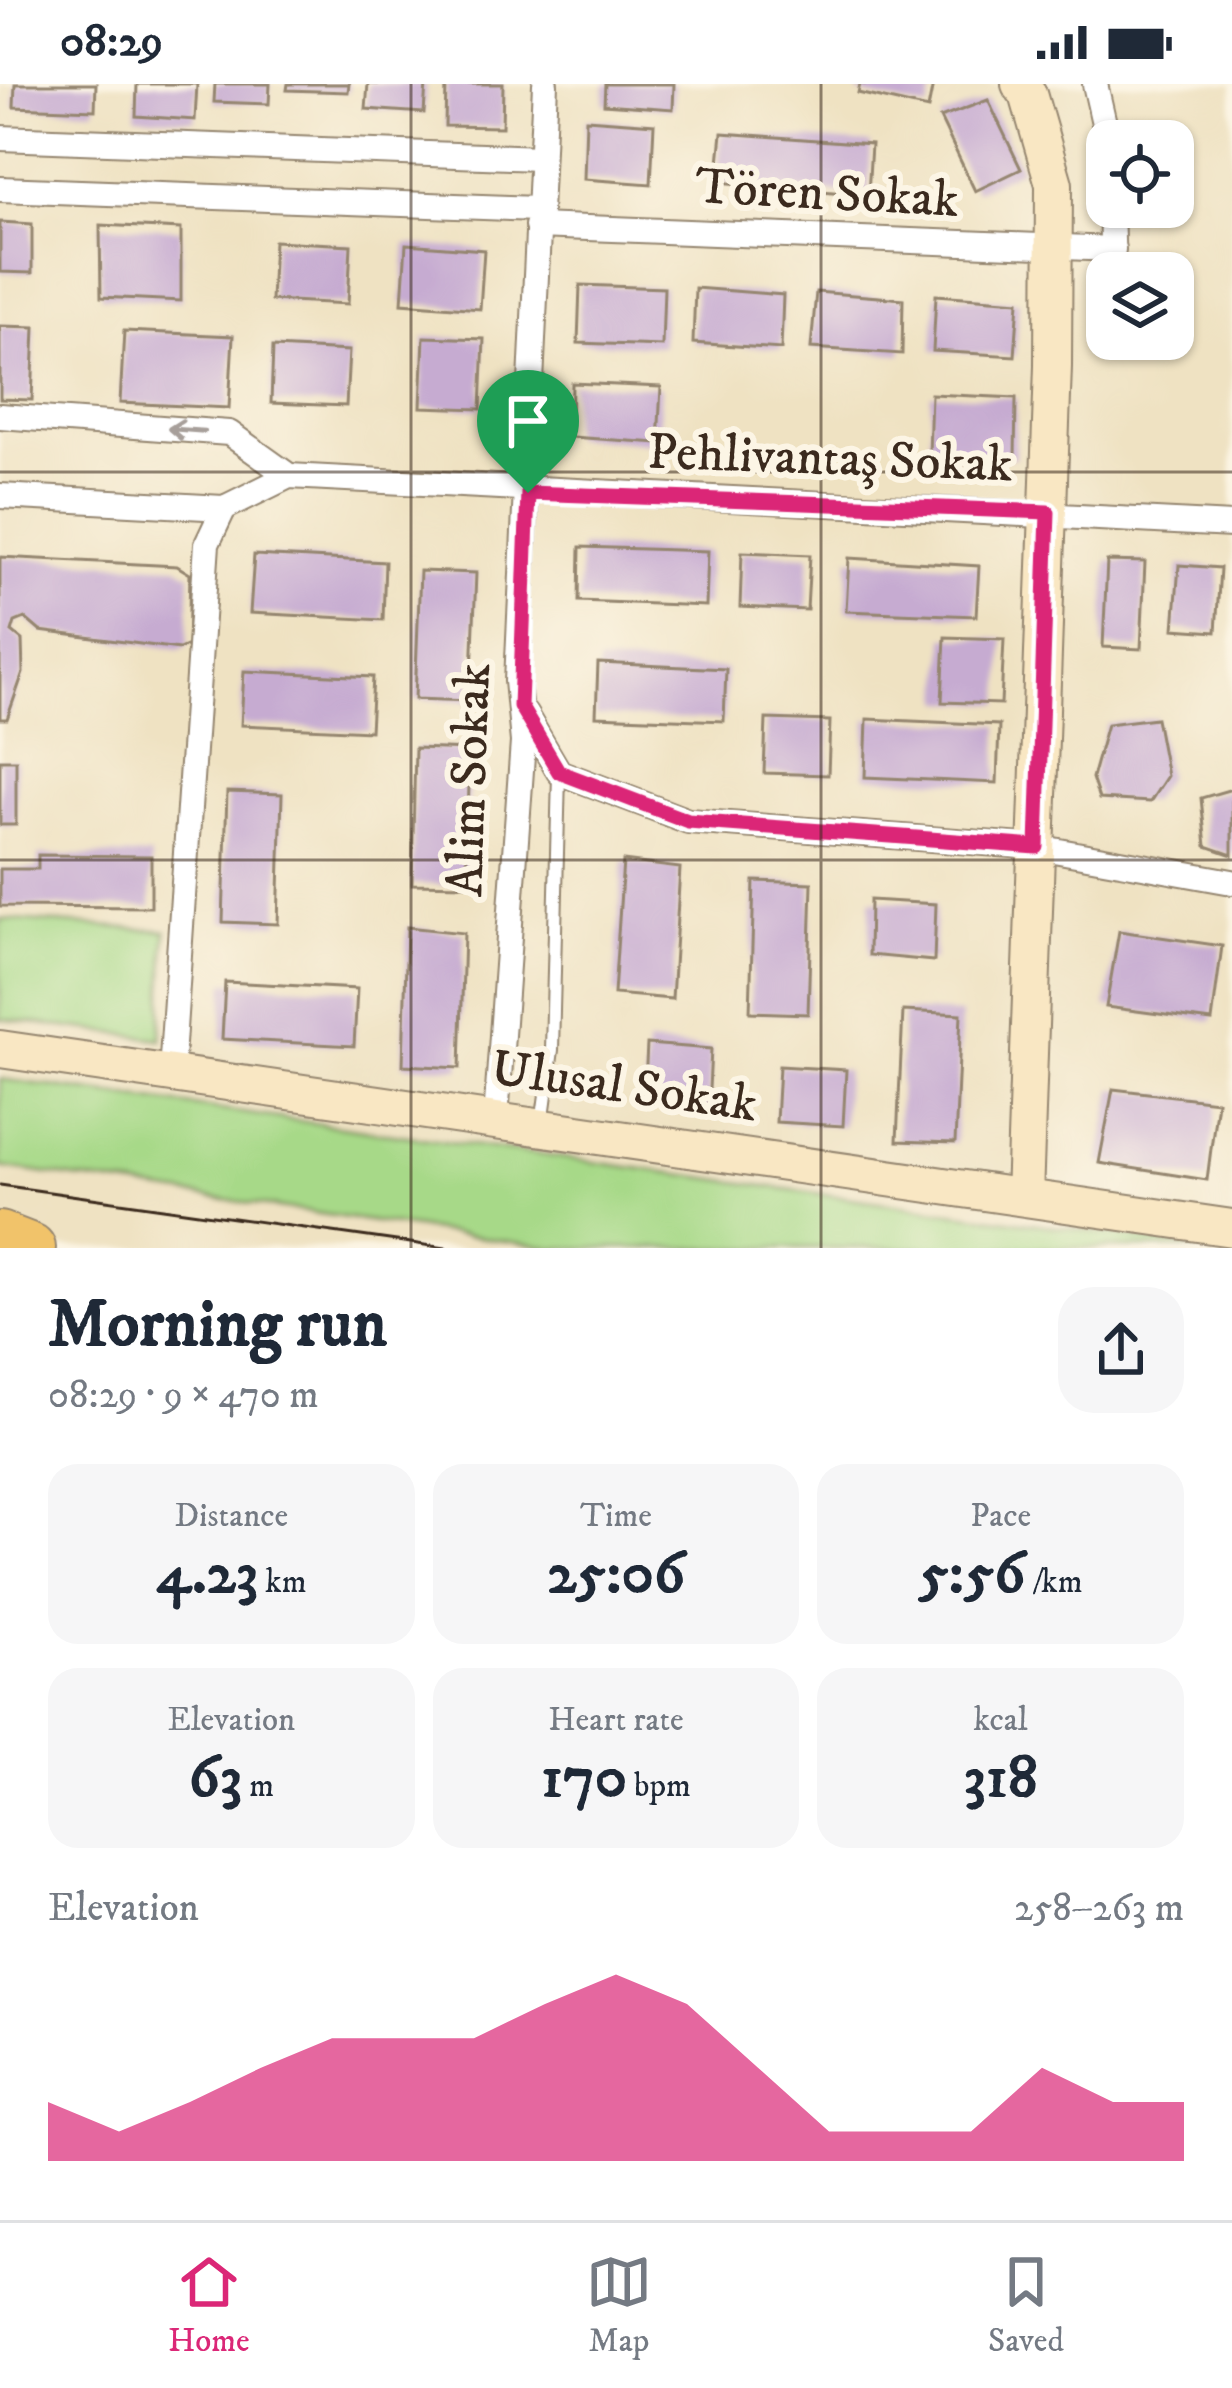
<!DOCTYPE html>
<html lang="en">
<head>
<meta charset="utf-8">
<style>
  body { margin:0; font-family:"IM FELL DW Pica",serif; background:#f6f6f7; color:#1f2937; height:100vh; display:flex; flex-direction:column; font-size:45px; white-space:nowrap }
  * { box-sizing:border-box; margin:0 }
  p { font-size:39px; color:#747a83 }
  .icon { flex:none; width:66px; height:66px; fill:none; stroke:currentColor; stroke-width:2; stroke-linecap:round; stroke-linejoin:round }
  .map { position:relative; height:1164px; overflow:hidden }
  .sheet { display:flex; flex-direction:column; background:#fff; flex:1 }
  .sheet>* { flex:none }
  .tools { position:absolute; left:1086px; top:36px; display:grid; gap:24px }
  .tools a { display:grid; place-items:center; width:108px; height:108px; border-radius:24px; background:#fff; box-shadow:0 3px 9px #0004; font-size:60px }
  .pin { position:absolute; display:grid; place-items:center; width:102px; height:102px; color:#fff; margin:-123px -51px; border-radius:50% 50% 50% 0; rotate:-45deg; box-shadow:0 0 12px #0007 }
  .pin .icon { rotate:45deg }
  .round { display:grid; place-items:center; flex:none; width:126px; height:126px; border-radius:36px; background:#f6f6f7 }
  .headline { display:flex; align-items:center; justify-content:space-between; height:204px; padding:0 48px }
  h1 { font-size:66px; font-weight:800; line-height:90px }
  .metrics { display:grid; grid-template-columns:repeat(3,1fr); gap:18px; height:204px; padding:12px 48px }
  .metrics div { display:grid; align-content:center; border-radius:30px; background:#f6f6f7; text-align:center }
  .metrics b { font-size:60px; font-weight:800 }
  .metrics small { font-size:33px; font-weight:400 }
  .metrics p { font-size:33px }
  .chart { height:336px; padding:24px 48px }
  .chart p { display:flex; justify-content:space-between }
  .chart svg { width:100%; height:216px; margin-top:12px; fill:#db2777; opacity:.7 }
  .status { display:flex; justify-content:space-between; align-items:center; height:84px; padding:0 60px; background:#fff; direction:ltr }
  .status svg { height:33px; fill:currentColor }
  .dock { display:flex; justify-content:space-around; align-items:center; height:168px; border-top:3px solid #e0e1e3; background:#fff; font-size:33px; color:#747a83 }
  .dock a { display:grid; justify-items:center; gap:6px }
  .dock .selected { color:#db2777 }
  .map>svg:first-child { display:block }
  .green { fill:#a7d988; stroke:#718253; stroke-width:3 }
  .building { fill:#c6abd1 }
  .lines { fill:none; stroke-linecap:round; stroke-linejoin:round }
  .lane-casing { stroke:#958670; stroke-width:16 }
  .street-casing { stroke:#958670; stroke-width:28 }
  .secondary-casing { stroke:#958670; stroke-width:40 }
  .highway-casing { stroke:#958670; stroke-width:52 }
  .lane { stroke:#fff; stroke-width:12 }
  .street { stroke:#fff; stroke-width:24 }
  .secondary { stroke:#f9e7c3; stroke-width:36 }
  .highway { stroke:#f1c36a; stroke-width:48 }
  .tram { stroke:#3b2a1e; stroke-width:3 }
  .oneway { stroke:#a79f9a }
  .route-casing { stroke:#fff; stroke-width:24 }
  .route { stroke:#db2777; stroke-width:15 }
  .grid { fill:none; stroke:#3b2a1e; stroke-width:3; stroke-opacity:0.55 }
  .labels { text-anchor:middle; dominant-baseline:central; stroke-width:12; stroke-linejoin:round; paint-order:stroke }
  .street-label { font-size:51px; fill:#3b2a1e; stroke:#fcf5e5 }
</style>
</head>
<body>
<div class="status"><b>08:29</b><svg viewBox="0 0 49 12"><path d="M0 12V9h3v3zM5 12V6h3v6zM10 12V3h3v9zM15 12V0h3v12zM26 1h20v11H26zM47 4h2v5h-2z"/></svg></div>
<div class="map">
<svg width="1232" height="1164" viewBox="0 0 1232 1164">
  <rect width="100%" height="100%" fill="#fcf5e5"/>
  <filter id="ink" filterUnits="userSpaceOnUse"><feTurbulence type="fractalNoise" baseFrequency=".00833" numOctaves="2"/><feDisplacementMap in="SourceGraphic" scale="24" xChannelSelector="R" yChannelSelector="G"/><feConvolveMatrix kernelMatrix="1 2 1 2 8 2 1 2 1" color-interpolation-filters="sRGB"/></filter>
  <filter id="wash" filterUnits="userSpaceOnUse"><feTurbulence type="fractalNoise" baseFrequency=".004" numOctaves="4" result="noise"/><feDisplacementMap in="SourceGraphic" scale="48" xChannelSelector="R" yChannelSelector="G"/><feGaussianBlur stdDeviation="2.7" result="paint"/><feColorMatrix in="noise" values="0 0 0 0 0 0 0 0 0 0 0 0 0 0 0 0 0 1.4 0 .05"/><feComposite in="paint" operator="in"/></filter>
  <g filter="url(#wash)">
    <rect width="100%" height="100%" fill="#efe2c2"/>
    <g class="green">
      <path d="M0,835L166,847L161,955L0,935Z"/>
      <path d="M0,995L1208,1164H553L0,1083Z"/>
    </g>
    <g id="blocks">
      <g class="building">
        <path d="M15,0H96L95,26L14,23Z"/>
        <path d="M137,0H197L195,36L136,32Z"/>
        <path d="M215,0H270L269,20L214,18Z"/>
        <path d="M288,0H349L348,8L287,6Z"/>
        <path d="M368,0H426L424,29L366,25Z"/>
        <path d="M446,0H503L502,43L445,42Z"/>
        <path d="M605,0H674L673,25L604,20Z"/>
        <path d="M860,0H933L928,25L858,9Z"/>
        <path d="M988,16L1021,85L975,107L940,34Z"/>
        <path d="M586,35L654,40L651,100L584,95Z"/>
        <path d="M722,49L871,60L868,111L717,98Z"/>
        <path d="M0,138L32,140V189L0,188Z"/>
        <path d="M100,141L181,145V217L101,213Z"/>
        <path d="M274,157L351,161L348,220L271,216Z"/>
        <path d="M406,160L484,166L480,225L402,219Z"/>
        <path d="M580,201L664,204L662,262L578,259Z"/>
        <path d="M695,204L783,211L781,265L693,259Z"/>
        <path d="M816,208L903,215L902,270L811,264Z"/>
        <path d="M936,211L1019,217L1015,272L933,267Z"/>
        <path d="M0,242L35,243L32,316L0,315Z"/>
        <path d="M124,247L233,252L229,324L120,319Z"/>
        <path d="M424,253L484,255L481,325L421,323Z"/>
        <path d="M273,263L349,267L346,322L271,319Z"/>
        <path d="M572,299L661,303L658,359L571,353Z"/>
        <path d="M931,310L1016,314L1015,374L929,372Z"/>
        <path d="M580,463L708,467L706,522L579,517Z"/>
        <path d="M742,468L810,471L807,526L740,523Z"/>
        <path d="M254,471L385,478L383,536L250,529Z"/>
        <path d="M0,473L177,482L190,490L188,561L179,565L40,547L25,534L15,538L12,548L22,556L23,589L7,635H0Z"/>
        <path d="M849,474L979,482L976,532L846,527Z"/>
        <path d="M1107,477L1145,478L1141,565L1103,563Z"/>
        <path d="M1179,481L1220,484L1216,548L1174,545Z"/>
        <path d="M420,487L476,489L471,617L415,615Z"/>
        <path d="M945,553L1004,555L1001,620L942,618Z"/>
        <path d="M598,579L726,585L724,637L596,632Z"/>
        <path d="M244,587L373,593L370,647L241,641Z"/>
        <path d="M1156,634L1167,692L1150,718L1099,715L1092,694L1107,640Z"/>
        <path d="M766,635L830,637L828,691L764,689Z"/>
        <path d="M867,635L999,641L997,699L865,693Z"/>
        <path d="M415,664L470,666L466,801L412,800Z"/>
        <rect x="0" y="676" width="16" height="65"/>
        <path d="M1232,705V771L1206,762L1201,714Z"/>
        <path d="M227,708L282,710L278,840L223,838Z"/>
        <path d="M38,771L151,772V823L0,822V785H38Z"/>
        <path d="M623,777L680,784L672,915L614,910Z"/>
        <path d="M754,797L812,799L808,930L750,928Z"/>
        <path d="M870,816L936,820L934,877L869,871Z"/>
        <path d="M407,843L464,849L460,984L403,981Z"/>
        <path d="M1119,847L1222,862L1212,937L1106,923Z"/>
        <path d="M225,898L357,905L354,962L222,955Z"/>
        <path d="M903,927L961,930L955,1059L897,1057Z"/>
        <path d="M647,960L711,965L708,1026L644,1019Z"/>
        <path d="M779,982L846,986L843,1042L776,1038Z"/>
        <path d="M1113,1005L1217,1017L1207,1096L1099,1079Z"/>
      </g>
    </g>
  </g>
  <g filter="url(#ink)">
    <use href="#blocks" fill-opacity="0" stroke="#958670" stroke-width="3"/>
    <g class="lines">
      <g class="lane-casing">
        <path id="lane" d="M542,1040L552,966L559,690"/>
      </g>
      <g class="street-casing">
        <g id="street">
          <path d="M1095,0L1108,57"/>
          <path d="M0,54L539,74"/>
          <path d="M0,105L537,125"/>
          <path d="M1111,123L1113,189"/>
          <path d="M537,142L1113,165"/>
          <path d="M1114,255V267"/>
          <path d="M0,332L229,349L289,392"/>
          <path d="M0,412L224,424L289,392L1232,441"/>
          <path d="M525,630L559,688L688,737L1037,763L1232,798"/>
          <path d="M171,989L207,460L224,424"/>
          <path d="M496,1035L523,658L517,597L545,0"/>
        </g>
      </g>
      <g class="secondary-casing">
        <g id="secondary">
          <path d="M1020,0L1028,10L1054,100L1053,282L1024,1113"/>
          <path d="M0,965L1232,1144"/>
        </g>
      </g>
      <g class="highway-casing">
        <path id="highway" d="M0,1152L31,1164"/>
      </g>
      <use href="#lane" class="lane"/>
      <use href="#street" class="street"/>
      <use href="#secondary" class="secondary"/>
      <use href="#highway" class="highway"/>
      <path class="tram" d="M0,1101L446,1164"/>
    </g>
    <defs><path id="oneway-shaft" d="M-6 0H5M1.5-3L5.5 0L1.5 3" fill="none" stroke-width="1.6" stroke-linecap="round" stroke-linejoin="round" transform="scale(3)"/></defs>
    <use class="oneway" href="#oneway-shaft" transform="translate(186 346) rotate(-176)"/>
  </g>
  <g class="lines" filter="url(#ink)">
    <g class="route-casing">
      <path id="route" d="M528,409L1048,428L1037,763L688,737L559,688L520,622Z"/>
    </g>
    <use href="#route" class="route"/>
  </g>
  <path class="grid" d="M411,0V1164M821,0V1164M0,388H1232M0,776H1232"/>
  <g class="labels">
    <g class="street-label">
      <text transform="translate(827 110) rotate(3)">Tören Sokak</text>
      <text transform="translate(830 375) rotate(2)">Pehlivantaş Sokak</text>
      <text transform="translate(470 696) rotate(-88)">Alim Sokak</text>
      <text transform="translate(624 1003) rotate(8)">Ulusal Sokak</text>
    </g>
  </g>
</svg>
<div class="tools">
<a><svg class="icon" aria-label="locate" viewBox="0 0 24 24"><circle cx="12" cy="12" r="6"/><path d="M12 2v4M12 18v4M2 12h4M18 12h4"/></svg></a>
<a><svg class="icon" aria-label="layers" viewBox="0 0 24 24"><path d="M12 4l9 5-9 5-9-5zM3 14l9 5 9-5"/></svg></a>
</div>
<div class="pin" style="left:528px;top:409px;background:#1e9e55"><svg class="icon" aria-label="arrive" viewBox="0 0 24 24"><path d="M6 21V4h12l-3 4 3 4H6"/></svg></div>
</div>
<section class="sheet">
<div class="headline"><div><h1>Morning run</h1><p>08:29 · 9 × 470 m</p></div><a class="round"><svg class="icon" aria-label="share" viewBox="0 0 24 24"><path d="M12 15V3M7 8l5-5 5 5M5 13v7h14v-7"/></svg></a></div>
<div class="metrics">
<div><p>Distance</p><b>4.23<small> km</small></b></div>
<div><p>Time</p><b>25:06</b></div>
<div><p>Pace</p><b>5:56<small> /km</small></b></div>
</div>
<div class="metrics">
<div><p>Elevation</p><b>63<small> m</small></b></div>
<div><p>Heart rate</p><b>170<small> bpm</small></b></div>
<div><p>kcal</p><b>318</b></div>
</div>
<div class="chart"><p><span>Elevation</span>258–263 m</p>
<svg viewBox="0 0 160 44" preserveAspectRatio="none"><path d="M0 44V32L10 38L20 32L30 25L40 19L50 19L60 19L70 12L80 6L90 12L100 25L110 38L120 38L130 38L140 25L150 32L160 32V44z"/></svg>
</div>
</section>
<nav class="dock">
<a class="selected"><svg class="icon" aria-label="home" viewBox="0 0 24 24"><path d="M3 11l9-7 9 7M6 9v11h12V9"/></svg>Home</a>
<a><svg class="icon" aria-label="map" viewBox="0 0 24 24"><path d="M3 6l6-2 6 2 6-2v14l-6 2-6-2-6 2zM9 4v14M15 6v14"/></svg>Map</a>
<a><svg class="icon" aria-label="saved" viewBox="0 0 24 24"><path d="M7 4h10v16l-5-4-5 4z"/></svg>Saved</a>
</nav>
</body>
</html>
